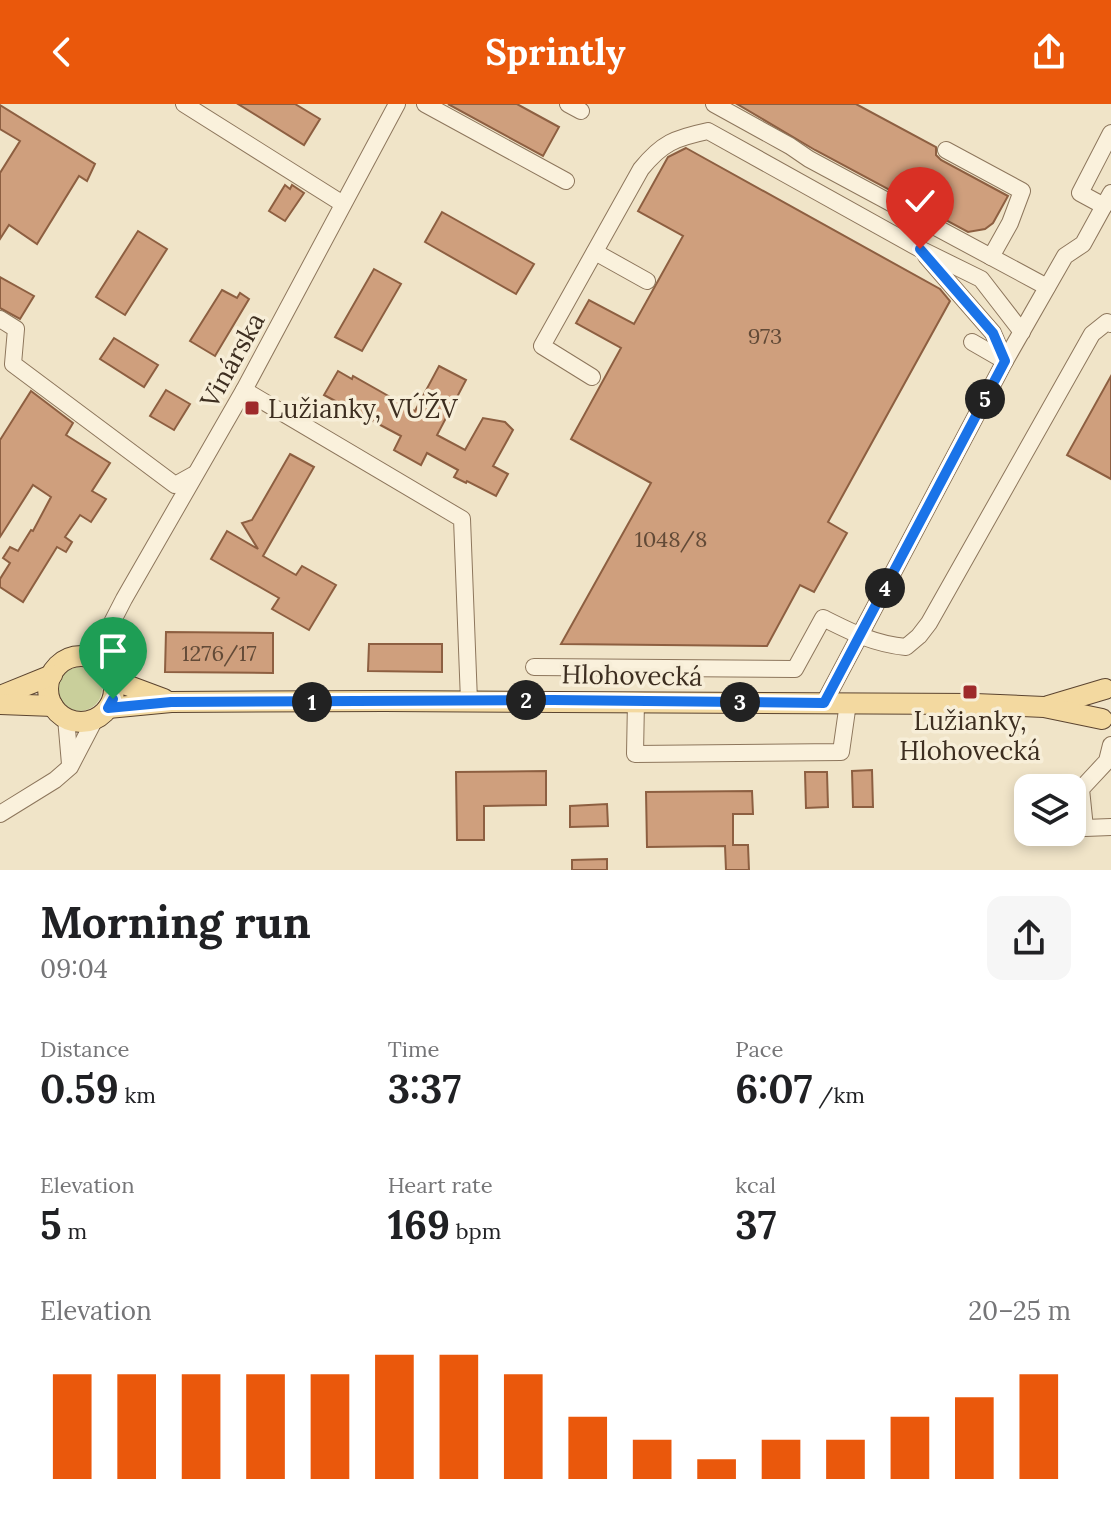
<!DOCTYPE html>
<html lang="en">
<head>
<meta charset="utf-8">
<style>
  body { margin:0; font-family:Lora,serif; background:#f6f6f6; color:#202124; height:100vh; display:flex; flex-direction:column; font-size:30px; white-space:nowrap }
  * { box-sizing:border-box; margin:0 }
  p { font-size:26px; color:#757577 }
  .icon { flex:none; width:44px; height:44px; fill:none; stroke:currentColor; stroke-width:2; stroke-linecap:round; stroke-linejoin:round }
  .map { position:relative; height:766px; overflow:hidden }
  .side { display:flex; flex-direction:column; background:#fff; flex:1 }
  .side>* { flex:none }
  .controls { position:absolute; left:1014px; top:670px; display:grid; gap:16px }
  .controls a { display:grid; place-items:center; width:72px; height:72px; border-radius:16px; background:#fff; box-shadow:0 4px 12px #0003; font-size:40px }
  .pin { position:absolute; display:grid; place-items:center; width:68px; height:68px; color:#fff; margin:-82px -34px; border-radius:50% 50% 50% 0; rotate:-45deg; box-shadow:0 0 8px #0007 }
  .pin .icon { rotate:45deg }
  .km { position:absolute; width:40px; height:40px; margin:-20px; border-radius:50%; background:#222; color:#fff; font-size:22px; line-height:40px; text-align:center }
  .round { display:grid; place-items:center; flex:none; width:84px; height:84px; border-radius:16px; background:#f6f6f6 }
  .head { display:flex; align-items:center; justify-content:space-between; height:136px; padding:0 40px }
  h1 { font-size:44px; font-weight:700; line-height:60px }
  .figures { display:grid; grid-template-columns:repeat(3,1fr); gap:12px; height:136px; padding:8px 40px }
  .figures div { display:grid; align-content:center }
  .figures b { font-size:40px; font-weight:700 }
  .figures small { font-size:22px; font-weight:400 }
  .figures p { font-size:22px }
  .chart { height:224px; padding:16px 40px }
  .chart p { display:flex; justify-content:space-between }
  .chart svg { width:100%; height:144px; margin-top:8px; stroke:#ea580c; stroke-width:6 }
  header { display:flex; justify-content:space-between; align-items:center; height:104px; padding:0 40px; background:#ea580c; color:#fff; font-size:36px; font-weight:700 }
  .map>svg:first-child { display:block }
  .green { fill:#c9cf9b }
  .building { fill:#cf9f7d; stroke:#8d5f41; stroke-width:2 }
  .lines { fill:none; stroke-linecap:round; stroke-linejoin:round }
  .minor-casing { stroke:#8d765c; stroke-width:18 }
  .major-casing { stroke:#5b4430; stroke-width:22 }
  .minor { stroke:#faf1dc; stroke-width:16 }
  .major { stroke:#f3d9a0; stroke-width:20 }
  .route-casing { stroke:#fff; stroke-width:16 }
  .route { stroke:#1a73e8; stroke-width:10 }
  .poi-dot { fill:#9e2a2b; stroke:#f7eed8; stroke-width:3 }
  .labels { text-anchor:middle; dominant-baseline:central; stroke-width:7; stroke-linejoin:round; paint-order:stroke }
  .number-label { font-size:22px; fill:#624a37 }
  .street-label { font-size:26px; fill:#3d2e20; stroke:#f7eed8 }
  .poi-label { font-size:26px; fill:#3d2e20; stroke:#f7eed8; text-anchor:start }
</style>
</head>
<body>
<header><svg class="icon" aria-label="back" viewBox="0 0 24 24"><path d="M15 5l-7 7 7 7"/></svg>Sprintly<svg class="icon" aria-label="share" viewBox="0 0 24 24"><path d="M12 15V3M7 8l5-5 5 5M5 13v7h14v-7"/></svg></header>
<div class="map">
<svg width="1111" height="766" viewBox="0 0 1111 766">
  <rect width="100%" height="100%" fill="#f0e4c8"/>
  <circle class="green" cx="80" cy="585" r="22"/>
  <g class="building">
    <path d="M238,0H295L320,15L304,41Z"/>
    <path d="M448,0H517L559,23L543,52Z"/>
    <path d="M737,0H856L936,43V51L941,56L1008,92L993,119L985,125L968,128L815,46Z"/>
    <path d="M0,1L95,60L87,77L79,72L37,140L9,121L0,135V69L20,37L0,25Z"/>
    <path d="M686,44L940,185L950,197L828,418L847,429L814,488L800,481L767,542L561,540L651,379L571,335L621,244L576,219L589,196L634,220L683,132L638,107L668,53Z"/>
    <path d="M285,81L290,85L292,81L304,89L285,117L269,107Z"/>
    <path d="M442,108L534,160L516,190L425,138Z"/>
    <path d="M138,127L167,145L125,211L96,193Z"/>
    <path d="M374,165L401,180L362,247L335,233Z"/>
    <path d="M0,173L34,192L20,215L0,204Z"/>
    <path d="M222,186L237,194L240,189L249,195L215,252L190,237Z"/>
    <path d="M114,234L158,261L144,283L100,255Z"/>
    <path d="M439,262L466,276L437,331L465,346L483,314L505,318L513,326L493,362L508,370L496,392L467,377L466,379L454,373L458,366L427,349L421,361L394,346L401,332L324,291L338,267L352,275L353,272L415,307Z"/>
    <path d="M1111,272V375L1067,351Z"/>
    <path d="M166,286L190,300L174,326L150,312Z"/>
    <path d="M31,287L73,319L66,331L110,359L92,387L106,395L91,418L80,411L65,433L72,438L66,448L57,443L23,498L0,483V475L10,459L3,454L10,443L18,447L31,426L33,427L51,393L33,381L0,433V336Z"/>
    <path d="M290,350L314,363L263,452L296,471L302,462L336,481L309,526L272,505L279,494L211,455L227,427L258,445L242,419L252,416Z"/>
    <path d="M166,528L273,529V569L165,568Z"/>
    <path d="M369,540H442V568L368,567Z"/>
    <path d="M872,666L873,703H853L852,667Z"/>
    <path d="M546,667V701L484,702V736H457L456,668Z"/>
    <path d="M805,668H827L828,703L806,704Z"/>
    <path d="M752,687L753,710H733V741H748L749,766H726L725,742L647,743L646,688Z"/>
    <path d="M607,700L608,722L570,723V702Z"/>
    <path d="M607,755V766H572V756Z"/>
  </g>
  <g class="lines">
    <g class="minor-casing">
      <g id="minor">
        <path d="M184,0L343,100"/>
        <path d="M425,0L566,77"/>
        <path d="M568,0L581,7"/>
        <path d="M714,0L790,42L809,55L1047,183"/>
        <path d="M946,46L1022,87L1010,119L991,153"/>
        <path d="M1104,102L1080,89L1111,29"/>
        <path d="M595,148L647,177"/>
        <path d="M926,152L993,229L1005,257"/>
        <path d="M0,215L16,225L13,260L175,381L193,371"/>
        <path d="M972,238L1005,257"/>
        <path d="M592,273L542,242L641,65C662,39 675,34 708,27L920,145L981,175L1022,228"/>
        <path d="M244,286L462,415L469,597"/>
        <path d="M105,532L108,567"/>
        <path d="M80,553L105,532L124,495L244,286L397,0"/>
        <path d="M534,563L795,565L823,514C851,528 874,540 906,543L919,532L929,519L1092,230L1107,218L1111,220"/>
        <path d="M636,597L635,650L841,648L848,599"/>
        <path d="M824,599L1005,257L1065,152L1083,140L1111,89"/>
        <path d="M66,614L70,660"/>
        <path d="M1111,641L1107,657L1081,685L1085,724L1111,723"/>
        <path d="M0,710L55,676L70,663L95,615"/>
      </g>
    </g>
    <g class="major-casing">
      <g id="major">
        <circle cx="81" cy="585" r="33"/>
        <path d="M113,576L164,595"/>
        <path d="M0,592L52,571"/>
        <path d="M0,600L53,602"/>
        <path d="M1048,602L1105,585"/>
        <path d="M108,604L171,598L384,597L975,600L1044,603L1102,615"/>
      </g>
    </g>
    <use href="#minor" class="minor"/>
    <use href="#major" class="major"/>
  </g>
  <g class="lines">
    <g class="route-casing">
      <path id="route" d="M113,595L108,604L171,598L553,596L824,599L1005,257L993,229L920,145"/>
    </g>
    <use href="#route" class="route"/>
  </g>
  <g class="poi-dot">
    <rect x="244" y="296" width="16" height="16" rx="4"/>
    <rect x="962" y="580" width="16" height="16" rx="4"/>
  </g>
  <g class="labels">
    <g class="number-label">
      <text x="765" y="232">973</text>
      <text x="671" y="435">1048/8</text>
      <text x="219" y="549">1276/17</text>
    </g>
    <g class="street-label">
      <text transform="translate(232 256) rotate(-61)">Vinárska</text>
      <text transform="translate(632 571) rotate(1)">Hlohovecká</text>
    </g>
    <g class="poi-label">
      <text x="268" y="304">Lužianky, VÚŽV</text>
      <text x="970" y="616" text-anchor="middle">Lužianky,<tspan x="970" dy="30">Hlohovecká</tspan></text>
    </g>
  </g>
</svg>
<div class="controls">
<a><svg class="icon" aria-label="layers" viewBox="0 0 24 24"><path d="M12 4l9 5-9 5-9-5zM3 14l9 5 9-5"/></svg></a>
</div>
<div class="pin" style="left:113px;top:595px;background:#1e9e55"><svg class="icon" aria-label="arrive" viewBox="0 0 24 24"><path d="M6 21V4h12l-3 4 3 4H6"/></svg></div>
<div class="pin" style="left:920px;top:145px;background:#d93025"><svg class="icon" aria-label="check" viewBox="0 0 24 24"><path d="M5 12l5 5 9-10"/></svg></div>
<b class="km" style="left:312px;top:598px">1</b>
<b class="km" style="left:526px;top:596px">2</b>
<b class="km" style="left:740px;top:598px">3</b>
<b class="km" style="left:885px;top:484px">4</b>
<b class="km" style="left:985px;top:295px">5</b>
</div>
<section class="side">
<div class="head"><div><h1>Morning run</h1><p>09:04</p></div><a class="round"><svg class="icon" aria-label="share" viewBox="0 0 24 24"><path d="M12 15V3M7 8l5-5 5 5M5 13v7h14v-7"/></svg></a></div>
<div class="figures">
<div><p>Distance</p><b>0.59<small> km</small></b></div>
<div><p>Time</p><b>3:37</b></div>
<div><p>Pace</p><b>6:07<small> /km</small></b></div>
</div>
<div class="figures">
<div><p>Elevation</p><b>5<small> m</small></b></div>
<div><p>Heart rate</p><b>169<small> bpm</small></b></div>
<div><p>kcal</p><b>37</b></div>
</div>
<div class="chart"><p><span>Elevation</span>20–25 m</p>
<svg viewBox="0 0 160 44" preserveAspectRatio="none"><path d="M5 44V12M15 44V12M25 44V12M35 44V12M45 44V12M55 44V6M65 44V6M75 44V12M85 44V25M95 44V32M105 44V38M115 44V32M125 44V32M135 44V25M145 44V19M155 44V12"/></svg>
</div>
</section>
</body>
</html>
